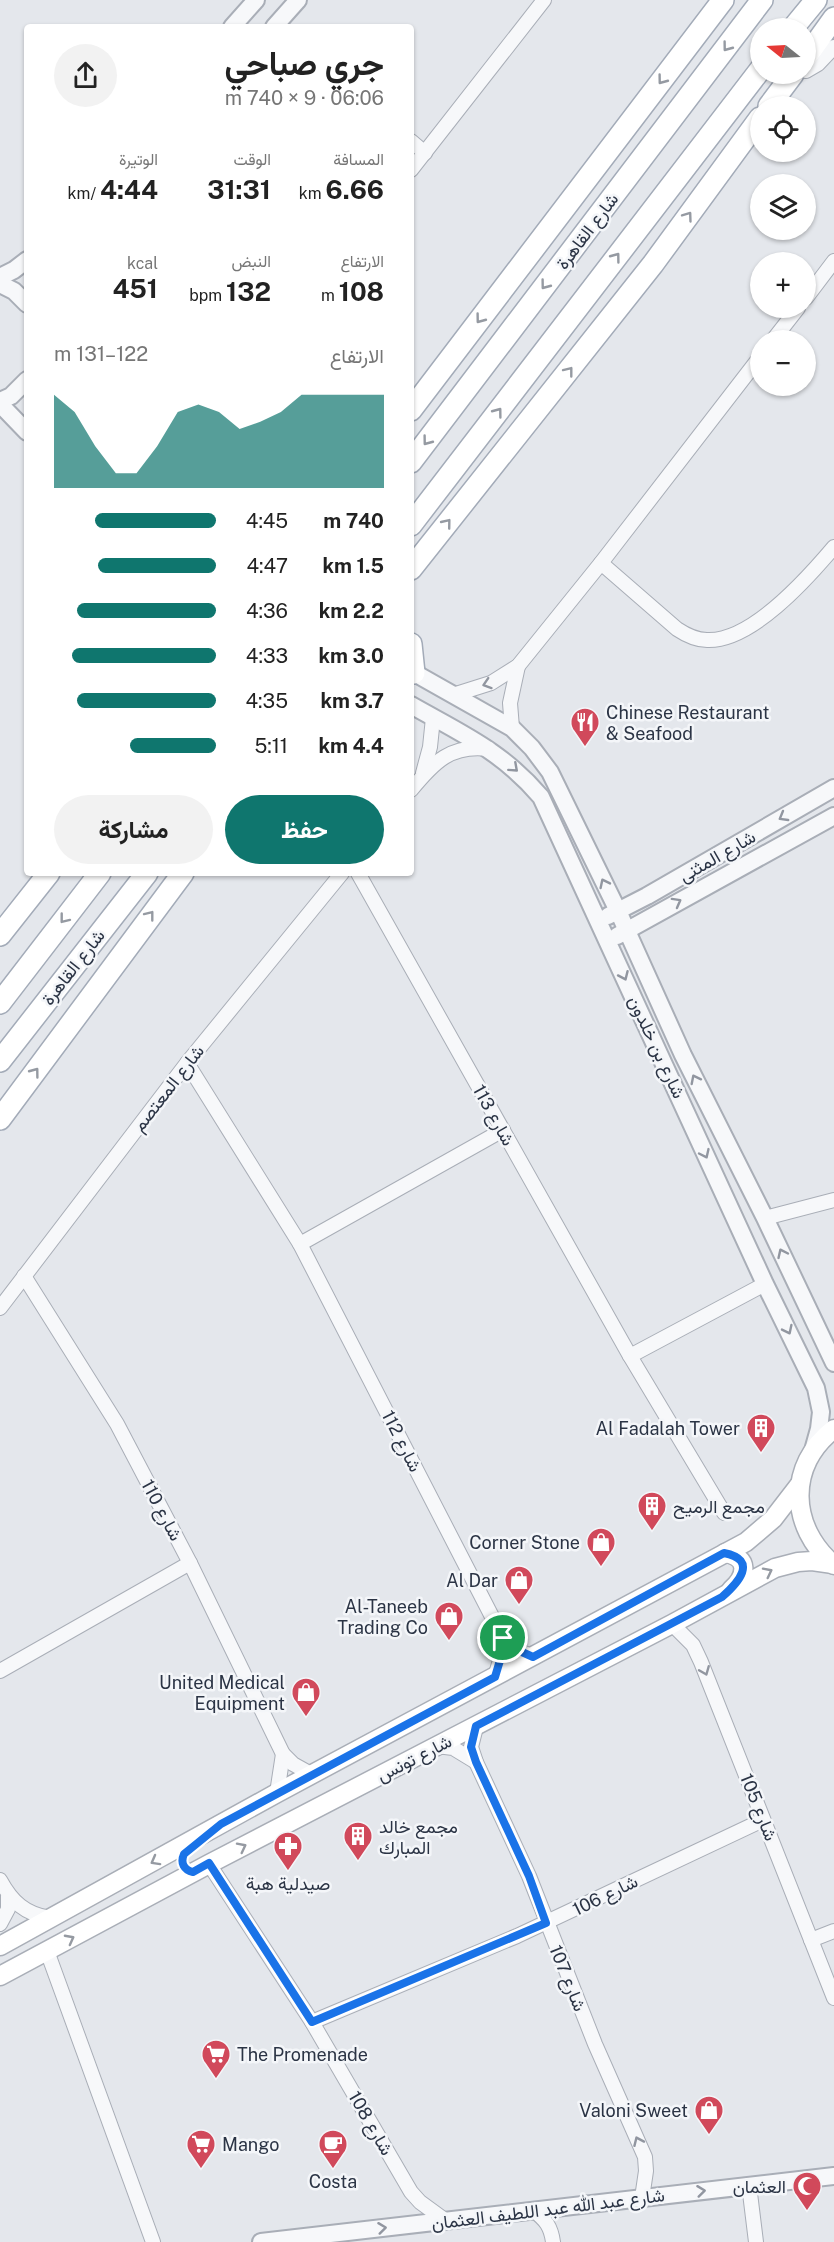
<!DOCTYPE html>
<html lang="ar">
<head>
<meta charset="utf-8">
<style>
  body { margin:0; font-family:"Public Sans",Vazirmatn,sans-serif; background:#f2f2f2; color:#222; direction:rtl; height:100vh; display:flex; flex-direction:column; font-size:22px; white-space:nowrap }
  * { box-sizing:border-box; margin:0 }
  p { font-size:20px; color:#767676 }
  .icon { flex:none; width:33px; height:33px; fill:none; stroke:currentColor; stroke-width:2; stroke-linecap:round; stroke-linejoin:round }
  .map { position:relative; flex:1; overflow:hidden; direction:ltr }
  .drawer { position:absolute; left:24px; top:24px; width:390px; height:852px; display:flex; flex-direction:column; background:#fff; border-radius:6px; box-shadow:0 2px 4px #0004; direction:rtl }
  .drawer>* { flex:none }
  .needle { width:39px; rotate:288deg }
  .fabs { position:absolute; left:750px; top:18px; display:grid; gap:12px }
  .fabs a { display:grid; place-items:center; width:66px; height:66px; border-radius:50%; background:#fff; box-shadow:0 2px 4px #0004; font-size:30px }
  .pin { position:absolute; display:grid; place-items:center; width:51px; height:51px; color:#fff; margin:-26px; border:3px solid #fff; border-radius:50%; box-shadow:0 2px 6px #0007 }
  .round { display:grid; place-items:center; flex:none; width:63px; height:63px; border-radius:32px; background:#f2f2f2 }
  .summary { display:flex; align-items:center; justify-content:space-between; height:102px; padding:0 30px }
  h1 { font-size:33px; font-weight:700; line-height:45px }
  .figures { display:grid; grid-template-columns:repeat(3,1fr); gap:9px; height:102px; padding:6px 30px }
  .figures div { display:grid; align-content:center }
  .figures b { font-size:26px; font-weight:700 }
  .figures small { font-size:16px; font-weight:400 }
  .figures p { font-size:16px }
  .chart { height:168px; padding:12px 30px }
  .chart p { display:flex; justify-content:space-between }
  .chart svg { width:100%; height:108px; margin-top:6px; fill:#0f766e; opacity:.7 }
  .cta { display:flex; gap:12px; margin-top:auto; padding:12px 30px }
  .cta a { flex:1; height:69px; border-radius:36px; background:#0f766e; color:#fff; font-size:24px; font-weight:700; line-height:69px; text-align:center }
  .cta a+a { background:#f2f2f2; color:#222 }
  ul { padding:0 30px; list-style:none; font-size:20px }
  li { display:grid; grid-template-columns:96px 72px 1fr; align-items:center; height:45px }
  li i { height:15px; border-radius:8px; background:#0f766e }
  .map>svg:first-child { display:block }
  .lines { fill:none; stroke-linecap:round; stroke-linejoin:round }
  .minor-casing { stroke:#a9aeb7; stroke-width:16 }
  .tertiary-casing { stroke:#a9aeb7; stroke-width:20 }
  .secondary-casing { stroke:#a9aeb7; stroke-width:21 }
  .primary-casing { stroke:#a3abb8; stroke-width:24 }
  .minor { stroke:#f7f8fa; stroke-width:14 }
  .tertiary { stroke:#f7f8fa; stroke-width:16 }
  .secondary { stroke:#fff; stroke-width:18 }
  .primary { stroke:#fff; stroke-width:21 }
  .oneway { stroke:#959aa2 }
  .oneway2 { stroke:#9196a0 }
  .route-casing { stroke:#fff; stroke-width:12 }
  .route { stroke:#1a73e8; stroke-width:8 }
  .labels { text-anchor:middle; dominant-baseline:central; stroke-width:5; stroke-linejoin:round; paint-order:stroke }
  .street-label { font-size:18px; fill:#2b3445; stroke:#f4f6f9 }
  .poi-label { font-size:18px; fill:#2b3445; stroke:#f4f6f9; text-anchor:end }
</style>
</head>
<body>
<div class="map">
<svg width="834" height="2242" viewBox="0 0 834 2242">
  <rect width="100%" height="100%" fill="#e4e7ec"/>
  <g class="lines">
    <g class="minor-casing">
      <g id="minor">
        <path d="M806,71L818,64L834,47"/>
        <path d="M411,141L425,153"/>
        <path d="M411,170L544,0"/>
        <path d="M806,298L834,261"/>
        <path d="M773,340L798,308"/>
        <path d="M601,563L677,629C686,635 696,640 707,640C751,642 807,579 834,547"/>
        <path d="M453,695L491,683L518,666L601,563L760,357"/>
        <path d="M512,728L510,703L518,666"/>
        <path d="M423,773L430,747L433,718"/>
        <path d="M411,790C434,762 451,744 489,749"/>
        <path d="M358,873L630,1356L724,1513"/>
        <path d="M187,1063L300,1244L503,1638L513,1648L533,1657"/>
        <path d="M765,1218L834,1200"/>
        <path d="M300,1244L503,1130"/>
        <path d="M24,1276L117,1424L190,1563L283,1754L293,1764L311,1774"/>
        <path d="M0,1308L187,1063L342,873"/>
        <path d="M630,1356L765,1284"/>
        <path d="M672,1624L693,1645L701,1662L834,1998"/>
        <path d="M0,1671L190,1563"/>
        <path d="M495,1677L501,1657L503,1638"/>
        <path d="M476,1727L471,1747L476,1762L529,1876L595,2044L645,2157L646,2171L642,2198"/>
        <path d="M437,1746L453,1748L476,1762"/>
        <path d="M277,1793L283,1754"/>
        <path d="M209,1864L312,2022L411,2192L420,2202L446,2221"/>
        <path d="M0,1880C12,1902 25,1914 50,1918"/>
        <path d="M0,1924L8,1909V1896"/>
        <path d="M811,1940L834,1931"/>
        <path d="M47,1951L153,2242"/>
        <path d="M312,2022L517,1936L763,1820"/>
        <path d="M749,2185L756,2242"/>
        <path d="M534,2211C546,2220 551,2227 553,2242"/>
      </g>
    </g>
    <g class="tertiary-casing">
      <g id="tertiary">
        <path d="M232,27L256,0"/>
        <path d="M274,27L298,0"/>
        <path d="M0,277L14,270L27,260"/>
        <path d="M0,284L14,291L27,304"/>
        <path d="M0,401L11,396L27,380"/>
        <path d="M0,404L27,432"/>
        <path d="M411,671L512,728L532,748L550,772L618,911L683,1055L765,1218L834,1363"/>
        <path d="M411,705C462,734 502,751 541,797L765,1284L816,1388L821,1412L819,1429L814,1447"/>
        <path d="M608,916L647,896L834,788"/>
        <path d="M617,936L834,816"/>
        <path d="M261,2242L834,2176"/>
      </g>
    </g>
    <g class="secondary-casing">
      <g id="secondary">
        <path d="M834,1429C787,1465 789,1527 834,1565"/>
        <path d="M725,1553C750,1557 747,1576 731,1590"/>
        <path d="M0,1946L277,1793L746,1542L773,1519L800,1484"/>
        <path d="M0,1976L209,1864L672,1624L775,1568L798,1562L812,1561L833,1564"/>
      </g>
    </g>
    <g class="primary-casing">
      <g id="primary">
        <path d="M793,28L816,0"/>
        <path d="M806,57L834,18"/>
        <path d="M769,106L793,74"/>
        <path d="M411,410L723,0"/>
        <path d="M411,462L762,0"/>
        <path d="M411,525L760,70"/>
        <path d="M411,569L653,264L760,118"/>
        <path d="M411,644L414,673"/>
        <path d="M0,935L49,873"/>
        <path d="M0,1003L100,873"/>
        <path d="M0,1061L147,873"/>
        <path d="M0,1119L183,873"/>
      </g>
    </g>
    <use href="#minor" class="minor"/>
    <use href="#tertiary" class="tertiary"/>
    <use href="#secondary" class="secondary"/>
    <use href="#primary" class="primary"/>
  </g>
  <defs><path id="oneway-chevron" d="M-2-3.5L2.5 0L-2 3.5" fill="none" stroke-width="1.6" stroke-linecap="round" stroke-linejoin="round" transform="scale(1.5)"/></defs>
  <g class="oneway">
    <use href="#oneway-chevron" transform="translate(727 47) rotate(127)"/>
    <use href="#oneway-chevron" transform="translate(662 80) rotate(127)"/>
    <use href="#oneway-chevron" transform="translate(688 216) rotate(-54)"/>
    <use href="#oneway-chevron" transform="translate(616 257) rotate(-53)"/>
    <use href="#oneway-chevron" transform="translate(545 285) rotate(127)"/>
    <use href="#oneway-chevron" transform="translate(480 319) rotate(127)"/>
    <use href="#oneway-chevron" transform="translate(569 371) rotate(-52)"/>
    <use href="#oneway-chevron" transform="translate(498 412) rotate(-53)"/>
    <use href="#oneway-chevron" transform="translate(427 441) rotate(127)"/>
    <use href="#oneway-chevron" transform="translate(447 523) rotate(-51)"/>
    <use href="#oneway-chevron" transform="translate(150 915) rotate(-52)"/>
    <use href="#oneway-chevron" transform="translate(64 919) rotate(128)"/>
    <use href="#oneway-chevron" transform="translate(35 1072) rotate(-53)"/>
    <use href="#oneway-chevron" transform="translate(768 1572) rotate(-27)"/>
    <use href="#oneway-chevron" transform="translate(242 1847) rotate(-27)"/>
    <use href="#oneway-chevron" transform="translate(155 1861) rotate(151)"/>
    <use href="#oneway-chevron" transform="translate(70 1939) rotate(-28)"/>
  </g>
  <g class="oneway2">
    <use href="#oneway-chevron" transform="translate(487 684) rotate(162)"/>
    <use href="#oneway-chevron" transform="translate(514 768) rotate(42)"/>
    <use href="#oneway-chevron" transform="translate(783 817) rotate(150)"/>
    <use href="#oneway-chevron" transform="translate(604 883) rotate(-116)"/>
    <use href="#oneway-chevron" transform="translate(677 902) rotate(-29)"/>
    <use href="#oneway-chevron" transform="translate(624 976) rotate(66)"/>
    <use href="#oneway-chevron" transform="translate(695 1079) rotate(-117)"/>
    <use href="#oneway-chevron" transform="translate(705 1154) rotate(65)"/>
    <use href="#oneway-chevron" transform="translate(782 1253) rotate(-115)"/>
    <use href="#oneway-chevron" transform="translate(788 1330) rotate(64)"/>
    <use href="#oneway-chevron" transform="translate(705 1671) rotate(68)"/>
    <use href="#oneway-chevron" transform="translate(638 2141) rotate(-114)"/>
    <use href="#oneway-chevron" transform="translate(701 2191) rotate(-7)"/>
    <use href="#oneway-chevron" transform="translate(382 2228) rotate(-7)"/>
  </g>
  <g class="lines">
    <g class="route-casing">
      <path id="route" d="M724,1553C759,1560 738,1583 722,1597L476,1726L471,1747L476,1762L529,1876L546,1923L312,2022L209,1863L193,1872C184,1870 180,1863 184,1854L221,1824L495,1677L501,1657L503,1638L513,1648L533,1657Z"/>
    </g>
    <use href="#route" class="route"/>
  </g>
  <defs>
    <g id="restaurant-pin" transform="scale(1.5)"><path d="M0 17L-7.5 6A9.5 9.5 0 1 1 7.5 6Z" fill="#d1495b" stroke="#f4f6f9"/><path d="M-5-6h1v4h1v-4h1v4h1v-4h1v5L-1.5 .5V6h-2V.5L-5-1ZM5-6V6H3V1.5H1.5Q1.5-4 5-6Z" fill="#fff"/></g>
    <g id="building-pin" transform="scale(1.5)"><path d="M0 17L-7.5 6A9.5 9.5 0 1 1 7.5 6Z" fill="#d1495b" stroke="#f4f6f9"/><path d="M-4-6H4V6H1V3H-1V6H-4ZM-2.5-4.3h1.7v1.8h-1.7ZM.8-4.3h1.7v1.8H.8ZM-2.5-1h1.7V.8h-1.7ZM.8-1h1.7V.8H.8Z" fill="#fff"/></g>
    <g id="shop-pin" transform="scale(1.5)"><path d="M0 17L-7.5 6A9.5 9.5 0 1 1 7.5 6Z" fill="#d1495b" stroke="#f4f6f9"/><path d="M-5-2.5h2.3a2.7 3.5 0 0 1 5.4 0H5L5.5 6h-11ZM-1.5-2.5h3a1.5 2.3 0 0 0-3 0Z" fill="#fff"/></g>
    <g id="pharmacy-pin" transform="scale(1.5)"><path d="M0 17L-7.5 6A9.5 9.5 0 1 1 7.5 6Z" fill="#d1495b" stroke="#f4f6f9"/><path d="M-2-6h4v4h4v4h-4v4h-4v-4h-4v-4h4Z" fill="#fff"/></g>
    <g id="supermarket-pin" transform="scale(1.5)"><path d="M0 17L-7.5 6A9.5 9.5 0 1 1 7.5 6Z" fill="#d1495b" stroke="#f4f6f9"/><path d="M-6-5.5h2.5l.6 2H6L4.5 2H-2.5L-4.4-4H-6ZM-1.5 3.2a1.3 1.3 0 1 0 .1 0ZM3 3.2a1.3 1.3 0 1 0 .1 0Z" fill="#fff"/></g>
    <g id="cafe-pin" transform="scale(1.5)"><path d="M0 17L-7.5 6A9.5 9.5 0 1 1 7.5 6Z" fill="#d1495b" stroke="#f4f6f9"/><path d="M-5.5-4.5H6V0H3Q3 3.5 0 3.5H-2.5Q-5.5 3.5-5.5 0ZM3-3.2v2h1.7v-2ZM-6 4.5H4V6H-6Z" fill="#fff"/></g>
    <g id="mosque-pin" transform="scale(1.5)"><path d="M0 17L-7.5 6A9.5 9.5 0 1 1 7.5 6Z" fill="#d1495b" stroke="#f4f6f9"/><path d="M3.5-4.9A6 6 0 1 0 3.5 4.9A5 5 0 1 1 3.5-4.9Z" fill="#fff"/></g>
  </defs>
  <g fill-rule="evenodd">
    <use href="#restaurant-pin" x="585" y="722"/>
    <use href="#building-pin" x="761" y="1428"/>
    <use href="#building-pin" x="652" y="1506"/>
    <use href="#shop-pin" x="601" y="1542"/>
    <use href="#shop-pin" x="519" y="1580"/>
    <use href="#shop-pin" x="449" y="1616"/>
    <use href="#shop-pin" x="306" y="1692"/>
    <use href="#building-pin" x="358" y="1836"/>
    <use href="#pharmacy-pin" x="288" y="1846"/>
    <use href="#supermarket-pin" x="216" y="2054"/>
    <use href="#shop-pin" x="709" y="2110"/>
    <use href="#supermarket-pin" x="201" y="2144"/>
    <use href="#cafe-pin" x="333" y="2144"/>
    <use href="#mosque-pin" x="807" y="2186"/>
  </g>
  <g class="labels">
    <g class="street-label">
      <text transform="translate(587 231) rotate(-53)">شارع القاهرة</text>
      <text transform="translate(717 856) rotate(-30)">شارع المثنى</text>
      <text transform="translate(73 967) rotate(-52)">شارع القاهرة</text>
      <text transform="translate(657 1047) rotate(65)">شارع بن خلدون</text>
      <text transform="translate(168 1088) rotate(-52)">شارع المعتصم</text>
      <text transform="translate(494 1115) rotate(61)">شارع 113</text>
      <text transform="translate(402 1441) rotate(63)">شارع 112</text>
      <text transform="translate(162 1510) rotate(62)">شارع 110</text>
      <text transform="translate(414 1758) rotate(-27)">شارع تونس</text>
      <text transform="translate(759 1807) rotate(68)">شارع 105</text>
      <text transform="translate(605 1895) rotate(-26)">شارع 106</text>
      <text transform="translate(568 1978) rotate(68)">شارع 107</text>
      <text transform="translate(371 2123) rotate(60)">شارع 108</text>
      <text transform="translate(548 2209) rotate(-7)">شارع عبد الله عبد اللطيف العثمان</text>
    </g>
    <g class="poi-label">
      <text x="606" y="712" text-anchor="start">Chinese Restaurant<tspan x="606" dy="21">&amp; Seafood</tspan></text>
      <text x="740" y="1428">Al Fadalah Tower</text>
      <text x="673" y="1506" text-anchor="start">مجمع الرميح</text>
      <text x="580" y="1542">Corner Stone</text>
      <text x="498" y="1580">Al Dar</text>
      <text x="428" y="1606">Al-Taneeb<tspan x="428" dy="21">Trading Co</tspan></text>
      <text x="285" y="1682">United Medical<tspan x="285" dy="21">Equipment</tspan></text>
      <text x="379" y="1826" text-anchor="start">مجمع خالد<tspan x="379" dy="21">المبارك</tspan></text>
      <text x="288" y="1883" text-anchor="middle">صيدلية هبة</text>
      <text x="237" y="2054" text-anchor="start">The Promenade</text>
      <text x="688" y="2110">Valoni Sweet</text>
      <text x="222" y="2144" text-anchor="start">Mango</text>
      <text x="333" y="2181" text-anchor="middle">Costa</text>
      <text x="786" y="2186">العثمان</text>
    </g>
  </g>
</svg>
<div class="fabs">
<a><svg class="needle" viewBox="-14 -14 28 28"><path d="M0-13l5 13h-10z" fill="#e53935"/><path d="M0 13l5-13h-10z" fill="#767676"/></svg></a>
<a><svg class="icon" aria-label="locate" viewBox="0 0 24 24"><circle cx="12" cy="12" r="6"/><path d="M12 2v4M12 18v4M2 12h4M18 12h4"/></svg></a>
<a><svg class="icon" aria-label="layers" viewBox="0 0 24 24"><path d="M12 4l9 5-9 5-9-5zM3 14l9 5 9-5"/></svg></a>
<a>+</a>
<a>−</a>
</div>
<div class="pin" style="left:503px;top:1638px;background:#1e9e55"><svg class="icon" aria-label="arrive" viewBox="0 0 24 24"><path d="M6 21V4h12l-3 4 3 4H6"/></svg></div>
<section class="drawer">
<div class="summary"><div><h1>جري صباحي</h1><p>06:06 · 9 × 740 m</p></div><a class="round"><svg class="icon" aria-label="share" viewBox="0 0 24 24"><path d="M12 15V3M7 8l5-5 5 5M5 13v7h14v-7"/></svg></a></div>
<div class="figures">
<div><p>المسافة</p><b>6.66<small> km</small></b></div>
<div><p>الوقت</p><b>31:31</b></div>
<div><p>الوتيرة</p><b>4:44<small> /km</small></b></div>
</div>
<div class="figures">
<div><p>الارتفاع</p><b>108<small> m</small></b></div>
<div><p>النبض</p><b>132<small> bpm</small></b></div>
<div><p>kcal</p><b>451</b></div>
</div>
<div class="chart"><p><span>الارتفاع</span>122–131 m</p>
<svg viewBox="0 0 160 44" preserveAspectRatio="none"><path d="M0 44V6L10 13L20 27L30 38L40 38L50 27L60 13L70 10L80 13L90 20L100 17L110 13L120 6L130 6L140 6L150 6L160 6V44z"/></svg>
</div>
<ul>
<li><b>740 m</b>4:45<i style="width:75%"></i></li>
<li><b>1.5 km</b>4:47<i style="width:73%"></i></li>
<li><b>2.2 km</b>4:36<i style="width:86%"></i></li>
<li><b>3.0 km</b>4:33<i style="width:89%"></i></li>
<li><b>3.7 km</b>4:35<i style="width:86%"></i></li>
<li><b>4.4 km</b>5:11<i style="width:53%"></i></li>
</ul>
<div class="cta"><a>حفظ</a><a>مشاركة</a></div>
</section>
</div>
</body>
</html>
